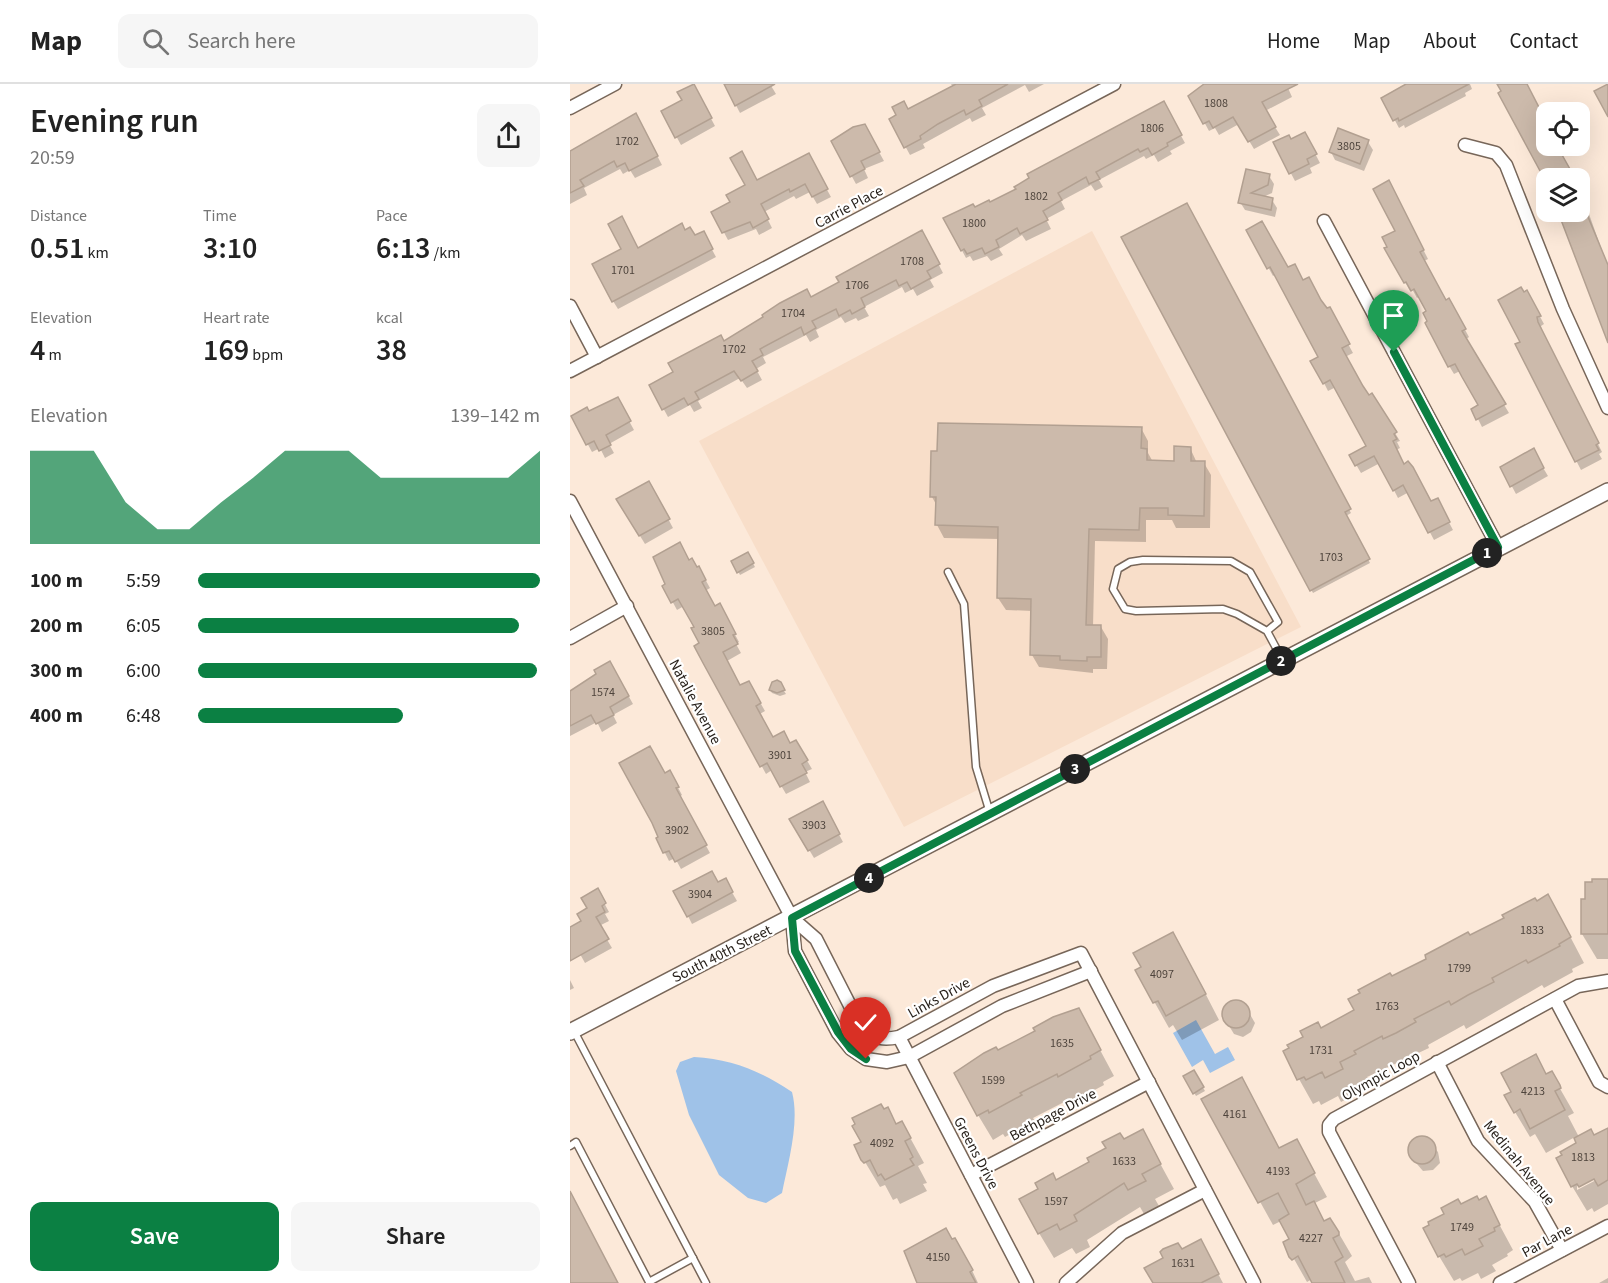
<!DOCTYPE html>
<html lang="en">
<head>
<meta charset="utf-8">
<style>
  body { margin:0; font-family:"Source Sans 3",sans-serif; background:#f6f6f6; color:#222; height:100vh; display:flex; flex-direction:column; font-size:22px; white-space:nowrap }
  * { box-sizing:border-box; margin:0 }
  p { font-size:20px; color:#767676 }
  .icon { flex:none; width:33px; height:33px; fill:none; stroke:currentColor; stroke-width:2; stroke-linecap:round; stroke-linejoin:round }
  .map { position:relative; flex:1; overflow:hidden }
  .sheet { display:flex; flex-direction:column; background:#fff; width:570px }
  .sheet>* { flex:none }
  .tools { position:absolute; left:966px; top:18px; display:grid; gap:12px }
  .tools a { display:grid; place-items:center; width:54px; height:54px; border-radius:12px; background:#fff; box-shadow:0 6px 24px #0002; font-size:30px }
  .pin { position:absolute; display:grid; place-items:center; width:51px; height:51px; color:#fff; margin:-62px -26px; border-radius:50% 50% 50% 0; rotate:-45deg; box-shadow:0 0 6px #0007 }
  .pin .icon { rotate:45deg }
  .km { position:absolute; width:30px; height:30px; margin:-15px; border-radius:50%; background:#222; color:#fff; font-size:16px; line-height:30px; text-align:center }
  .round { display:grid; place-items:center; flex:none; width:63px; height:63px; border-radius:12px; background:#f6f6f6 }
  .head { display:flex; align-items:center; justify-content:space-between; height:102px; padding:0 30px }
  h1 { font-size:33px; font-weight:600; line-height:45px }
  .stats { display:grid; grid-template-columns:repeat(3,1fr); gap:9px; height:102px; padding:6px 30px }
  .stats div { display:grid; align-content:center }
  .stats b { font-size:30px; font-weight:600 }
  .stats small { font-size:16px; font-weight:400 }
  .stats p { font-size:16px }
  .chart { height:168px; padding:12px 30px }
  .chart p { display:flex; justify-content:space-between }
  .chart svg { width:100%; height:108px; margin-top:6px; fill:#0b8043; opacity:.7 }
  .action { display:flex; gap:12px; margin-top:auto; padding:12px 30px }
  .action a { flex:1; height:69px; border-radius:12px; background:#0b8043; color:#fff; font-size:24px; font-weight:600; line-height:69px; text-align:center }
  .action a+a { background:#f6f6f6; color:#222 }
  ul { padding:0 30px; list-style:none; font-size:20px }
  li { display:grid; grid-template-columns:96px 72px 1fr; align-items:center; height:45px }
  li i { height:15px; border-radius:8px; background:#0b8043 }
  header { display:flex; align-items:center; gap:36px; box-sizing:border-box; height:84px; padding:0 30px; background:#fff; border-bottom:2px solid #e0e0e0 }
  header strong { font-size:28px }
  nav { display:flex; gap:33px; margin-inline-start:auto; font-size:21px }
  .search { width:420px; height:54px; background:#f6f6f6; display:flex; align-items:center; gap:15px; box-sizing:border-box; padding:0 21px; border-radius:12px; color:#767676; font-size:22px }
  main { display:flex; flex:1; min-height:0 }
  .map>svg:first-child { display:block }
  .built { fill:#f8dec9 }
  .water { fill:#9fc2e8 }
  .shadow { fill:#0003; fill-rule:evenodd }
  .building { fill:#ccbaab; stroke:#b2a091; stroke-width:1.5 }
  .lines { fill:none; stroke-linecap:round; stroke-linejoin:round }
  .service-casing { stroke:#776659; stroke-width:9 }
  .minor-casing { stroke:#776659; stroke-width:15 }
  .tertiary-casing { stroke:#776659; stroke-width:18 }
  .service { stroke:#fff; stroke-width:6 }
  .minor { stroke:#fff; stroke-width:12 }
  .tertiary { stroke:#fff; stroke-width:15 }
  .route-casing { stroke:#fff; stroke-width:12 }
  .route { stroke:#0b8043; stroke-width:8 }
  .labels { text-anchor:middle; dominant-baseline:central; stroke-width:4.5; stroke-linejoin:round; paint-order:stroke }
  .number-label { font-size:12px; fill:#4f453d }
  .street-label { font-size:15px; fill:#251e18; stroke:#fff }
</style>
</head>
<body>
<header>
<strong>Map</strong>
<div class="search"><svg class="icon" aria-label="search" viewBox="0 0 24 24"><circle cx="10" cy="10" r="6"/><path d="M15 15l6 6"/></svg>Search here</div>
<nav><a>Home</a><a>Map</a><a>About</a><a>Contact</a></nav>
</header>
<main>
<section class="sheet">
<div class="head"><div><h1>Evening run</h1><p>20:59</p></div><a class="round"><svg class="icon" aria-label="share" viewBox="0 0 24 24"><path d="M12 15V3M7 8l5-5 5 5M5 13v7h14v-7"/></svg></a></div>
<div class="stats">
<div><p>Distance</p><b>0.51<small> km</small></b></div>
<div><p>Time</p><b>3:10</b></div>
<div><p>Pace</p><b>6:13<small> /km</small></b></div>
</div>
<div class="stats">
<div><p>Elevation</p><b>4<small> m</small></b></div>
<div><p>Heart rate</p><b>169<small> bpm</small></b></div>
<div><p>kcal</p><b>38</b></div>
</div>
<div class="chart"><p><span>Elevation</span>139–142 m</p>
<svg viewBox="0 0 160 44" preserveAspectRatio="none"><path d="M0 44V6L10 6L20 6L30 27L40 38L50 38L60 27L70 17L80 6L90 6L100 6L110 17L120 17L130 17L140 17L150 17L160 6V44z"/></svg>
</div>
<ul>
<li><b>100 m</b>5:59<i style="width:100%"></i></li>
<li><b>200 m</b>6:05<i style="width:94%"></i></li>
<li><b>300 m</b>6:00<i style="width:99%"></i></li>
<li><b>400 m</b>6:48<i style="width:60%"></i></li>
</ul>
<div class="action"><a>Save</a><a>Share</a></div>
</section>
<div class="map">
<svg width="1038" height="1199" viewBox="0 0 1038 1199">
  <rect width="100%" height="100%" fill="#fce9d9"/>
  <path class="built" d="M522,147L731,543L334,743L129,357Z"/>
  <g class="water">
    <path d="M626,936L645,970L658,963L665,976L640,989L633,976L622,983L603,949Z"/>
    <path d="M124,973C162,975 190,987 222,1008C230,1038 218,1079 212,1109L196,1119L178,1114L149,1091L119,1031L106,987L110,978Z"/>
  </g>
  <g class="shadow">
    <path d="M155,0H200L206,10L170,29Z"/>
    <path d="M381,0H474L459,8L455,1L412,24L416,31L402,38L400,34L353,60L355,64L340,71L321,36L383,3Z"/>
    <path d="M637,0H725L718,4L722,13L695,27L710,51L684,65L669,40L649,51L645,44L639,47L620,12Z"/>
    <path d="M840,0H900L902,5L895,9L896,12L835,44L834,41L829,44L813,14Z"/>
    <path d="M936,0H956L976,40V62H987L1004,94H976V101Z"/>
    <path d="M123,1L145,42L111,61L93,28L114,17Z"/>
    <path d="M593,19L615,59L600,67L602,70L588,78L584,71L576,75L574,72L529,96L533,103L525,107L521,101L491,117L495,125L476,135L481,145L456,157L452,151L429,165L433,171L421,177L417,172L403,177L400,172L396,174L375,135L420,120L448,106Z"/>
    <path d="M70,39L92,81L65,94L60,86L53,90L50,85L14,104L17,111L0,120V68Z"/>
    <path d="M294,41L314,77L294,85L298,94L286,100L263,58Z"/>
    <path d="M720,57L739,58L750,79L740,84L742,89L725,97L705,59Z"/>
    <path d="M798,58L803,66L794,87L765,76L761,68Z"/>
    <path d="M238,71L261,113L247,120L240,108L226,115L224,112L194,128L202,144L189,151L186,145L158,156L143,128L162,118L187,98Z"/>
    <path d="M699,92L704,100L702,109L693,113L702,116L707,124L705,133L675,126L670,118Z"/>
    <path d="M1010,105L1038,183V256L989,128H1010Z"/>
    <path d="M823,106L858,175L854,177L876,218L883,224L899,253L895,256L939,329L912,343L903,325L910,322L890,287L884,290L870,267L859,227L850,212L847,214L842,205L840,207L816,165L827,147Z"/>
    <path d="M617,121L781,429L776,432L800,479L743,509L553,154Z"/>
    <path d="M678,146L732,197L757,226L759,225L783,269L775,273L798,313L801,311L830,357L827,358L830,364L826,366L834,381L860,419L871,423L883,446L864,456L839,408L828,414L810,379L791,389L781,372L798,363L766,303L758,307L754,299L750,274L706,190L703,192Z"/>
    <path d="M115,147L125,153L133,149L146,173L48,225L43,217L68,166Z"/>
    <path d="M356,156L373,189L360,196L364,203L347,212L343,205L335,209L332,203L294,223L299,232L288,237L286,234L275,239L271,233L246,246L249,253L240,258L236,251L193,273L196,279L186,285L192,296L177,304L170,294L128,317L132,324L124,328L120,321L98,333L81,302L153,259Z"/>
    <path d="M961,216L974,240L971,242L972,248L1032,368L1029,370L1032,375L1011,386L947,261L952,258Z"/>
    <path d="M47,315L64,346L39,360L44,369L35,374L30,364L22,368L3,333L19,329Z"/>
    <path d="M571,344L578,357V369L583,378H605L620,364L627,379H634L641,391L640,444H606L602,436H576V458L525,457L523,543H531L538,555L537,585H523V589L469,583L462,571L463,527L436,526L428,514L430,455L374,454L367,441V422L362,413Z"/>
    <path d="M963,367L978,392L946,410L932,384Z"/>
    <path d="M79,399L103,444L75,460L48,416Z"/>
    <path d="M178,470L185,483L170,491L163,477Z"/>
    <path d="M119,477L126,485L129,484L140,504L135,507L144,524L149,521L169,558L166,560L171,569L157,577L170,603L179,599L195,627L190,630L203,654L220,661L226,658L242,685L235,688L240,698L216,710L202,686L196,690L126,563L131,560L114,522L107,526L94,502Z"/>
    <path d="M40,579L63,620L43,631L47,639L32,648L27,638L0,652V609L28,590Z"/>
    <path d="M206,598L214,607L216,610L210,612L202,609L200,606Z"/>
    <path d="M94,691L104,696L112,711L109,713L140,769L111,785L105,774L99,777L88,755L90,754Z"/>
    <path d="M252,719L273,758L244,774L221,735Z"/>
    <path d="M155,796L167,817L122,840L118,832L147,800Z"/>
    <path d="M1038,797V875H1027L1012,850L1016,816Z"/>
    <path d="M27,806L39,828L35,830L39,837L29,842L42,864L15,879L0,852V845L13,837Z"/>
    <path d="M992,837L1014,879L1002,885L1003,888L974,904L972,901L896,945L894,941L858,961L859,964L797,993L799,995L783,1004L786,1010L771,1018L768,1012L751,1021L749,1017L743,1020L729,995L751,945L786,927L821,894L900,853Z"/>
    <path d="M617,874L649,936L612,956L603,941L599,944L567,887Z"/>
    <path d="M0,896L4,904L0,906Z"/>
    <path d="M666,917L674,920L685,939L681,948L673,953L664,950L653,932L656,922Z"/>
    <path d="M522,951L544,992L533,998L534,1001L504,1017L502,1014L463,1034L465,1037L435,1053L433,1050L423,1056L408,1031Z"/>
    <path d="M624,988L635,1007L626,1012L615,992Z"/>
    <path d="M981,989L1004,1029L998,1032L1009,1053H1024L1038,1045V1120L1024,1128L1022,1124L1017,1127L1002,1102L1009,1060L1005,1053L976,1069L965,1050L960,1053L945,1028ZM1030,1090L1032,1093L1007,1106V1102Z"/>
    <path d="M633,1015L709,1066L739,1080L757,1113L743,1120L754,1138L768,1148L782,1172L775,1178L785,1197L799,1193L802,1199H744L742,1195L737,1198L715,1159L721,1155L711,1137L703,1141Z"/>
    <path d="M332,1039L354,1079L348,1082L357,1099L353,1100L357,1107L330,1120L327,1114L323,1116L315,1101L310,1103L295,1078L326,1041Z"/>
    <path d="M848,1054H855L868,1068L870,1079L863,1086L853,1087L840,1072L839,1062Z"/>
    <path d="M553,1057L586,1072L604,1105L585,1115L589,1122L574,1130L570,1123L517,1156L520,1163L506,1170L502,1164L484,1174L469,1149L486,1097L521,1079Z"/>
    <path d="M915,1114L943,1166L937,1170L938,1172L922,1181L926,1187L911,1195L908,1189L892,1197L890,1194L884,1197L869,1172L891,1122Z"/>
    <path d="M382,1157L399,1180L408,1199H350Z"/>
    <path d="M611,1167L644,1182L653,1199H584L595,1174Z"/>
    <path d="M1038,1194V1199H1029Z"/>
  </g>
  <g class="building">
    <path d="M124,0L142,34L105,54L91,27L112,16L107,8Z"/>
    <path d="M154,0H205L165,22Z"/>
    <path d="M386,0H438L409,16L412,22L396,31L394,26L368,40L350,52L351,55L334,64L319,35L326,31L322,23L334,17L338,25Z"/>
    <path d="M634,0H728L692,18L706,43L678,58L663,33L643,44L639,37L633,40L618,12Z"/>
    <path d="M836,0H899L829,37L828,34L823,37L811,14Z"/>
    <path d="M927,0H957L976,37V62H987L1005,94H976V98L928,9L931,7Z"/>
    <path d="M1038,0V33L1024,7Z"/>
    <path d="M594,17L612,51L597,59L598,62L582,71L578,64L570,68L568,65L526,88L530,95L519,100L516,93L488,109L492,116L473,127L478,136L450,150L447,144L426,156L429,163L415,170L412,164L397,170L394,165L391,167L373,134L403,120L405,123L419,116L420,118L446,105L444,103L459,94L457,90Z"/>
    <path d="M66,29L88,72L59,87L55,79L47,83L44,77L10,96L14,102L0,109V67Z"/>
    <path d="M295,40L310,68L291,77L295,85L280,93L261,57L283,43Z"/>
    <path d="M768,44L799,56L790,80L759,68Z"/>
    <path d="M735,48L747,70L737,75L739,80L719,90L703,58L719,51L721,55Z"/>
    <path d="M172,67L187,96L239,69L258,105L242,113L235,100L220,108L219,105L191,120L199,135L183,144L180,138L152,149L141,128L160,118L156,111L175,101L160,74Z"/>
    <path d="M676,85L700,90L698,101L681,109L703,114L701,126L668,119Z"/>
    <path d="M819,96L854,166L850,168L876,216L879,214L896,245L892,247L936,320L906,336L901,325L908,321L892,293L885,280L878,283L855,239L857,237L853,229L856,227L844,205L841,207L836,198L834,199L814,164L817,163L812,153L825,147L803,105Z"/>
    <path d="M617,119L781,425L775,428L800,475L740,507L551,153Z"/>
    <path d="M988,128H1016L1038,181V259Z"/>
    <path d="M52,132L68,164L112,139L115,146L120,143L125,151L134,147L143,165L42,218L22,180L51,165L38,140Z"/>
    <path d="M692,137L718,183L725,180L733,196L739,193L751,216L757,224L760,223L780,260L772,264L793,302L799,311L802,309L827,348L824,350L827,355L823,357L834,380L838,377L843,383L861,417L868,414L880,438L858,449L833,401L823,407L804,372L785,382L779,371L796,362L760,296L753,300L740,277L748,273L700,183L697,185L676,146Z"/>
    <path d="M352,146L370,180L357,187L361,194L341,205L337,198L329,202L326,196L291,214L295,223L282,230L280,226L269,232L266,225L242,237L246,244L234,251L231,243L190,265L193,271L182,277L188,287L171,297L164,287L125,308L129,315L118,321L114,314L92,326L79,301L103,288L98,279L151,251L154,257L193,233L192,231L210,219L237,205L241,213L269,198L266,193Z"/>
    <path d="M951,203L954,208L957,206L971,232L967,233L968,238L1029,359L1026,361L1029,366L1005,378L945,260L950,258L928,216Z"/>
    <path d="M48,313L61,337L36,351L41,361L29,367L24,357L16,361L1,332L17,323L19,327Z"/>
    <path d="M368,339L572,343L571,364L577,365V376L604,377V362L621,363V377H635L634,432L598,431V424H570L569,446L519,445L516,541H531V573H517V577L490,576V572L460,571L461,515L427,514L428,443L365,441L366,413H360L361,367H367Z"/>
    <path d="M964,364L974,384L940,403L930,383Z"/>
    <path d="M79,397L100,435L69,452L46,415Z"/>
    <path d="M110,458L119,476L122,474L127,483L129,482L136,496L132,498L145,522L150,519L166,550L163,551L168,560L153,568L170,601L179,597L191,619L186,622L203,653L214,647L220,659L226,656L238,676L232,680L237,689L210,703L197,679L190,683L133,579L124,562L129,559L121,544L124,543L108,515L101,519L92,502L95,500L83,473Z"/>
    <path d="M178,468L184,479L167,489L161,477Z"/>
    <path d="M40,577L59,612L40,623L44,631L26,640L21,631L0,642V607L26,590L24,586Z"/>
    <path d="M207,596L211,598L215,606L207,609L199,606L202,598Z"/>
    <path d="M80,662L95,689L100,686L109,703L106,704L137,761L105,778L99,767L93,769L86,754L88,753L82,739L49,679Z"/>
    <path d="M253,717L270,750L238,767L219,735Z"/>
    <path d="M142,787L148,798L156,794L163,808L117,833L103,807Z"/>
    <path d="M1022,795H1038V850H1011V815H1015V798H1022Z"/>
    <path d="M28,804L36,819L32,822L35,828L26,833L39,855L0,877V843L11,837L7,830L17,824L11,814Z"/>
    <path d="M978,810L1001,853L989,860L990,862L958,879L956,876L922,894L924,898L898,911L881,921L879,917L844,935L846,938L826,949L813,955L812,952L784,967L786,970L770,978L773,985L755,994L752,988L736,996L734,993L727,996L713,967L719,964L717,961L733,953L730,947L748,938L751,944L784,926L778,915L790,909L788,906L820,889L822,892L856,875L855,871L872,862L898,848L900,851L934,834L932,831L965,814L967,817Z"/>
    <path d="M603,848L636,910L596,932L588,917L583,919L565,886L571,883L563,869Z"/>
    <circle cx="666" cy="930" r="14"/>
    <path d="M509,924L531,966L520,972L521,975L488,993L487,990L450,1009L452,1011L419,1029L418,1026L407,1032L384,989L414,969L426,963L428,966L465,947L463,944L483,933Z"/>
    <path d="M966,970L976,990L982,987L990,1001L991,1004L985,1007L995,1026L960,1045L950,1025L944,1029L934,1011L941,1008L931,989Z"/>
    <path d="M624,986L634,1003L623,1010L613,992Z"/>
    <path d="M672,993L709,1064L727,1055L745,1089L726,1100L736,1121L744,1117L754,1137L760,1134L769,1148V1151L763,1154L773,1173L765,1178L775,1199H742L728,1172L722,1176L719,1173L713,1158L719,1155L709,1136L719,1130L708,1109L688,1119L631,1015Z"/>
    <path d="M311,1020L314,1025L318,1023L326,1040L332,1037L341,1054L335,1057L343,1073L340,1075L344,1081L315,1096L311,1090L308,1092L300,1076L294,1079L291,1076L284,1061L291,1058L282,1042L285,1040L282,1034Z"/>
    <path d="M1038,1044V1096L1028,1102L1024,1095L1009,1103L1007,1100L1001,1103L986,1074L992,1071L990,1068L1006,1059L1004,1054L1021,1045L1024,1051Z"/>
    <path d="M573,1045L591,1080L572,1090L576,1097L558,1106L554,1099L504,1131L507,1137L490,1146L487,1140L468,1150L449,1115L468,1105L465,1099L483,1089L486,1096L519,1078L517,1074L536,1064L532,1058L550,1049L554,1055Z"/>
    <circle cx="852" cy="1066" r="14"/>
    <path d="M0,1107L48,1199H0Z"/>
    <path d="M907,1112L909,1116L916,1112L930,1141L924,1144L925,1147L909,1155L913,1162L895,1171L892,1165L876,1173L874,1170L868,1173L853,1144L859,1141L858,1138L874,1130L871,1124L888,1115L891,1120Z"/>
    <path d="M376,1144L382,1155L385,1154L403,1186L400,1188L406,1199H347L334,1167Z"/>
    <path d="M631,1155L649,1190L631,1199H583L574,1184L593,1174L590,1168L593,1165L608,1159L612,1165Z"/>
  </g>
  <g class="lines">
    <g class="service-casing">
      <g id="service">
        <path d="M378,488L394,520L406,683L420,729"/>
        <path d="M697,547L667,530L653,525L566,527L555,525L543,505L548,485L560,478L573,476L661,477L680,488L708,538L697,547L712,575"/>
        <path d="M4,947L136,1199"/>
        <path d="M0,1062L6,1058L79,1198L123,1174"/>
      </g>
    </g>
    <g class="minor-casing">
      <g id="minor">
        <path d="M0,24L45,0"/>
        <path d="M895,61L926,69L936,81L993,225L1038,324"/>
        <path d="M754,137L928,463"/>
        <path d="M0,222L27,273"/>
        <path d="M0,287L544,0"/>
        <path d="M0,417L222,834L246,855L292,945C305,955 314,956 329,953L423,902L511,869L684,1199"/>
        <path d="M0,554L57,522"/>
        <path d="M222,834L225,867L268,949L281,965L296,975L317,978L339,973L432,922L521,887"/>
        <path d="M985,915L1029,998L1038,1003"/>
        <path d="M329,953L457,1199"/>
        <path d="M867,978L908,1057L965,1118L992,1166"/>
        <path d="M401,1091L579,998"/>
        <path d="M496,1199L552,1149L635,1106"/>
        <path d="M839,1199L759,1048V1041L764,1035L1008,902L1038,897"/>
        <path d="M930,1199L1038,1142"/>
      </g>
    </g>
    <g class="tertiary-casing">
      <path id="tertiary" d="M0,948L1038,407"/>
    </g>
    <use href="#service" class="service"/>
    <use href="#minor" class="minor"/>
    <use href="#tertiary" class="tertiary"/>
  </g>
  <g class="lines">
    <g class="route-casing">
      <path id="route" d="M296,975L281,965L268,948L225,867L222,834L928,463L824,268"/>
    </g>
    <use href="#route" class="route"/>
  </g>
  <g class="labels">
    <g class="number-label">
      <text x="646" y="19">1808</text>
      <text x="582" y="44">1806</text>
      <text x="57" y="57">1702</text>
      <text x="779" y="62">3805</text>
      <text x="466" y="112">1802</text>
      <text x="404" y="139">1800</text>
      <text x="342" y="177">1708</text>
      <text x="53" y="186">1701</text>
      <text x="287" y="201">1706</text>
      <text x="223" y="229">1704</text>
      <text x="164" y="265">1702</text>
      <text x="761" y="473">1703</text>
      <text x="143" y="547">3805</text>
      <text x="33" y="608">1574</text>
      <text x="210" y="671">3901</text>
      <text x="244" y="741">3903</text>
      <text x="107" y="746">3902</text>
      <text x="130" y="810">3904</text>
      <text x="962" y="846">1833</text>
      <text x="889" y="884">1799</text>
      <text x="592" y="890">4097</text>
      <text x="817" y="922">1763</text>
      <text x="492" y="959">1635</text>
      <text x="751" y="966">1731</text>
      <text x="423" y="996">1599</text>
      <text x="963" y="1007">4213</text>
      <text x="665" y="1030">4161</text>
      <text x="312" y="1059">4092</text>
      <text x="1013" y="1073">1813</text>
      <text x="554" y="1077">1633</text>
      <text x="708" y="1087">4193</text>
      <text x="486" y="1117">1597</text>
      <text x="892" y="1143">1749</text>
      <text x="741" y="1154">4227</text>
      <text x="368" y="1173">4150</text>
      <text x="613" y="1179">1631</text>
    </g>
    <g class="street-label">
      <text transform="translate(279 123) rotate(-28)">Carrie Place</text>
      <text transform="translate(125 618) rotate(62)">Natalie Avenue</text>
      <text transform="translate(152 870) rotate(-27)">South 40th Street</text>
      <text transform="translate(369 914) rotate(-29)">Links Drive</text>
      <text transform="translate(811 992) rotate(-29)">Olympic Loop</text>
      <text transform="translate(483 1031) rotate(-28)">Bethpage Drive</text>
      <text transform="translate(406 1069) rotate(62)">Greens Drive</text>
      <text transform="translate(949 1079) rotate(51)">Medinah Avenue</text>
      <text transform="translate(977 1157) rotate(-28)">Par Lane</text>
    </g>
  </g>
</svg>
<div class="tools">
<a><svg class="icon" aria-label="locate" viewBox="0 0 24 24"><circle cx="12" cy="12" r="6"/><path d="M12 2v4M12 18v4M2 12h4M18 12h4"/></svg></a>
<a><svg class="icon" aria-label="layers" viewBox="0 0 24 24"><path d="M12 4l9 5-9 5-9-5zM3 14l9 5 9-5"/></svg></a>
</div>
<div class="pin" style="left:824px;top:268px;background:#1e9e55"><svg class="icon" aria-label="arrive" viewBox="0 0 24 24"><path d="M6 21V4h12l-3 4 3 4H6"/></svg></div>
<div class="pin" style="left:296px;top:975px;background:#d93025"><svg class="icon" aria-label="check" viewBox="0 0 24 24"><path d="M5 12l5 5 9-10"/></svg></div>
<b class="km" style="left:917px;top:469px">1</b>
<b class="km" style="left:711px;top:577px">2</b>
<b class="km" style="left:505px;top:685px">3</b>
<b class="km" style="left:299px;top:794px">4</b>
</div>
</main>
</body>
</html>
